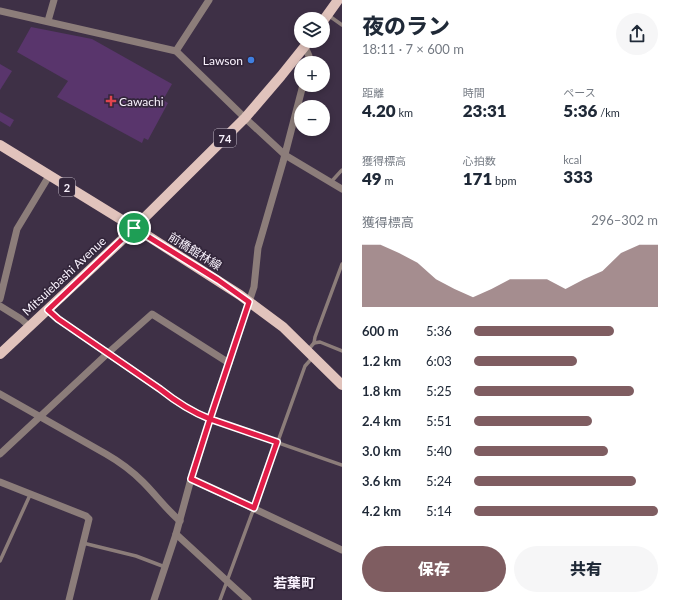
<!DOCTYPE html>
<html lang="ja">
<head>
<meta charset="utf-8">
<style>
  body { margin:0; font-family:Lato,"Noto Sans JP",sans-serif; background:#f6f6f7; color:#1f2937; height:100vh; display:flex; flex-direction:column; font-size:15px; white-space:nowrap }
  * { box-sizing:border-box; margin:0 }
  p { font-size:13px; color:#747a83 }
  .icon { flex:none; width:22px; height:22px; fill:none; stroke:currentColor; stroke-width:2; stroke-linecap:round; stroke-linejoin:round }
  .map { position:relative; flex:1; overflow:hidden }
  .panel { display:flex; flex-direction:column; background:#fff; width:336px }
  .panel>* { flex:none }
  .buttons { position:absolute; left:294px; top:12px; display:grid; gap:8px }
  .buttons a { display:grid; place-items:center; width:36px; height:36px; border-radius:50%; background:#fff; box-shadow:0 2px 6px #0003; font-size:20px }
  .pin { position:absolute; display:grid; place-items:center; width:34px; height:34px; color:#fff; margin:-17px; border:2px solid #fff; border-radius:50%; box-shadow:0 1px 4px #0007 }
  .round { display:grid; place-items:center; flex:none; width:42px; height:42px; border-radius:21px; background:#f6f6f7 }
  .summary { display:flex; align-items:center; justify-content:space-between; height:68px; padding:0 20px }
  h1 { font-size:22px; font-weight:800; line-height:30px }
  .figures { display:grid; grid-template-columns:repeat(3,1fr); gap:6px; height:68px; padding:4px 20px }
  .figures div { display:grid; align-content:center }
  .figures b { font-size:17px; font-weight:800 }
  .figures small { font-size:11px; font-weight:400 }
  .figures p { font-size:11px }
  .chart { height:112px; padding:8px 20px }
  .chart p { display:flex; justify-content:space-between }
  .chart svg { width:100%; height:72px; margin-top:4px; fill:#7f5d61; opacity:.7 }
  .primary-button { display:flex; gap:8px; margin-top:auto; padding:8px 20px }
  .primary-button a { flex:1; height:46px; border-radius:24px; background:#7f5d61; color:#fff; font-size:16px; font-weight:800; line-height:46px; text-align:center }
  .primary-button a+a { background:#f6f6f7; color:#1f2937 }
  ul { padding:0 20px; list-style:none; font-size:13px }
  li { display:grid; grid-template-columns:64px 48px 1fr; align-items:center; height:30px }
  li i { height:10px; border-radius:5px; background:#7f5d61 }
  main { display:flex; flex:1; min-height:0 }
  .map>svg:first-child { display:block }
  .building { fill:#59356c }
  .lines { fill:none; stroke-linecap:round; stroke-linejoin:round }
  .service { stroke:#8c7d7a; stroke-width:3.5 }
  .minor { stroke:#8c7d7a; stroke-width:7 }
  .primary { stroke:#e1c3bc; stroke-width:10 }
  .route-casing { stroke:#fff; stroke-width:8 }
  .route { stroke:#e11d48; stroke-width:5 }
  .shop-dot { fill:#3f7fe0; stroke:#33263b; stroke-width:1.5 }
  .health-dot { fill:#e0444e; stroke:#33263b; stroke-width:1.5 }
  .labels { text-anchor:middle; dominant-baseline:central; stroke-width:3.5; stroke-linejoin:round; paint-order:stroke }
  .shield { fill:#33263b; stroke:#beb5c3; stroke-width:1 }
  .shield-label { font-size:11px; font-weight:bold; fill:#f9f2fd }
  .poi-label { font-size:12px; fill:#f9f2fd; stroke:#33263b; text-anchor:end }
  .street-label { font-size:12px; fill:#f9f2fd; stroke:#33263b }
  .quarter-label { font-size:14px; font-weight:bold; fill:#f9f2fd; stroke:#33263b }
</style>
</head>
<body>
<main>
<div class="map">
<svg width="342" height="600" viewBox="0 0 342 600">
  <rect width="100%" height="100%" fill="#3e3046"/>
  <g class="building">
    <path d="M31,27L92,39L172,84L163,100L168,103L148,140L144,138L142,143L57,97L68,81L17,52Z"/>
    <path d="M0,64L12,71L0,90Z"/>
    <path d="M0,112L14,120L10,127L0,121Z"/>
  </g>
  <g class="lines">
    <g class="service">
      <path d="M328,15L342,25"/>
      <path d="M331,182L342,170"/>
      <path d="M314,343L320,342L342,351"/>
      <path d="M308,350L314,343L315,337L342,264"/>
      <path d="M210,419L342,465"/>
      <path d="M83,543L136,556L165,567"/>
      <path d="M0,561L30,495"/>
      <path d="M220,600L254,508L305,366L313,357"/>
    </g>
    <g class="minor">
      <path d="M0,11L176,51L245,118L285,155L342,189"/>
      <path d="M48,21L54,0"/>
      <path d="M305,47L309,56V63"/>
      <path d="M176,51L209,0"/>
      <path d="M0,299L17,229L49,176"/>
      <path d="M0,306L21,319L30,327"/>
      <path d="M48,310L58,319L160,389C175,401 192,412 210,419"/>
      <path d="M0,394L106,454C120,462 132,471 143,482C156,495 166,509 180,521"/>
      <path d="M0,454L108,353L152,314L229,363"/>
      <path d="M191,479L342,550"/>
      <path d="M0,482L86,516L89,519L69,600"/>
      <path d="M176,534L227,581L248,600"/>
      <path d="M154,600L176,534L191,479L210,419L254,287L258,248L283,162L303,85"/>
    </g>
    <g class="primary">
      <path d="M323,21L338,0"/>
      <path d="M0,145L148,236L240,295L283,327L342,385"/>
      <path d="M0,354L124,238L245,118L281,76L309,41"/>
    </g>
  </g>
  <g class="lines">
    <g class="route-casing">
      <path id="route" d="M134,228L48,310L58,319L160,389C175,401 192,412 210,419L191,479L254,508L277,442L210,419L249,302L218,280L134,228"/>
    </g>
    <use href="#route" class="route"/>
  </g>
  <circle class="shop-dot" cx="251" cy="60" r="4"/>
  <path class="health-dot" d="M109 95h4v4h4v4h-4v4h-4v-4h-4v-4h4z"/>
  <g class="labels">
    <g class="shield">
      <rect x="214" y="129" width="22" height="18" rx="3"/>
      <rect x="59" y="178" width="16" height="18" rx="3"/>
    </g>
    <g class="shield-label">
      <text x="225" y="138">74</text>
      <text x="67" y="187">2</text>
    </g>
    <g class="poi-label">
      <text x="243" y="60">Lawson</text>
      <text x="119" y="101" text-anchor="start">Cawachi</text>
    </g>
    <g class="street-label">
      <text transform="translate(195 251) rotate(32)">前橋館林線</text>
      <text transform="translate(64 276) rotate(-43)">Mitsuiebashi Avenue</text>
    </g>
    <g class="quarter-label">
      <text x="294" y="582">若葉町</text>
    </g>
  </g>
</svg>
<div class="buttons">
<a><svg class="icon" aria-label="layers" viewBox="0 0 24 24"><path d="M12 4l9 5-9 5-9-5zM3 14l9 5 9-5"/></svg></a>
<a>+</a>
<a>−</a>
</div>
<div class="pin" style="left:134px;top:228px;background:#1e9e55"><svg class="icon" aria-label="arrive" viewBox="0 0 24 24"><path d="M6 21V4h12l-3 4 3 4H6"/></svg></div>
</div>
<section class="panel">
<div class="summary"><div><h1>夜のラン</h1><p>18:11 · 7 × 600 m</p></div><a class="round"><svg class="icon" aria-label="share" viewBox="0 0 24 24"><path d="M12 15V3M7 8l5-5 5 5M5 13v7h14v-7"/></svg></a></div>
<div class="figures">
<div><p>距離</p><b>4.20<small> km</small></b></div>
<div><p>時間</p><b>23:31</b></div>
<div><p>ペース</p><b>5:36<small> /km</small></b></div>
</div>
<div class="figures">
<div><p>獲得標高</p><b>49<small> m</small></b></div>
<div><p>心拍数</p><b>171<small> bpm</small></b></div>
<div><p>kcal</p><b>333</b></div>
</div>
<div class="chart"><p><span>獲得標高</span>296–302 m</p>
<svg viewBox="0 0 160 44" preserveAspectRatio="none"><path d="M0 44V6L10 6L20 11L30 17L40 27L50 33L60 38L70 33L80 27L90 27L100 27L110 33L120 27L130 22L140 11L150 6L160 6V44z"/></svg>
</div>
<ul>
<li><b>600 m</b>5:36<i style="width:76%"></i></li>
<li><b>1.2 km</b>6:03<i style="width:56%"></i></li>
<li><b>1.8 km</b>5:25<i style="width:87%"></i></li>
<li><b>2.4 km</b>5:51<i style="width:64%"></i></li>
<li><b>3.0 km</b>5:40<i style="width:73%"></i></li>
<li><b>3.6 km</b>5:24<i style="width:88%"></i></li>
<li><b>4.2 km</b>5:14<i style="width:100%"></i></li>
</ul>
<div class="primary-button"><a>保存</a><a>共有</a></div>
</section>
</main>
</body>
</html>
